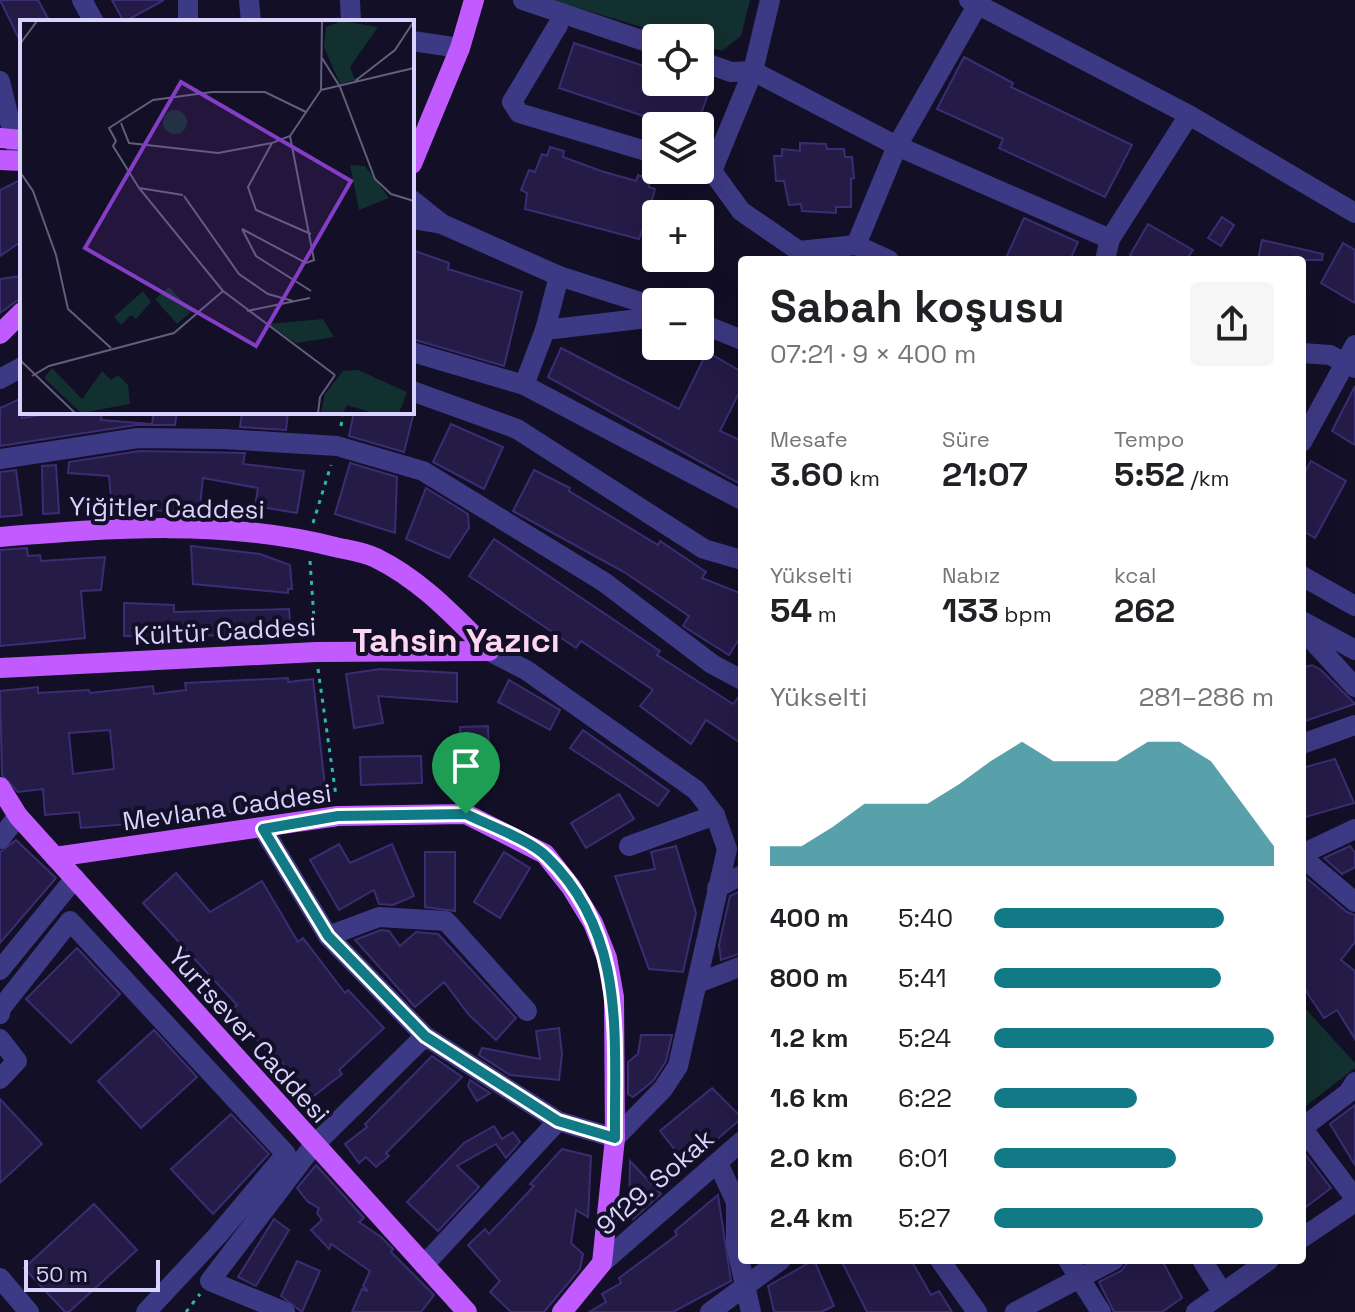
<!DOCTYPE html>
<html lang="tr">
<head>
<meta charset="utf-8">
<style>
  body { margin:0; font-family:"Space Grotesk",sans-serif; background:#f6f6f6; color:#202124; height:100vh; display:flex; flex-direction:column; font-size:30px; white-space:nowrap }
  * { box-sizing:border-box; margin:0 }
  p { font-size:26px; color:#757577 }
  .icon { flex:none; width:44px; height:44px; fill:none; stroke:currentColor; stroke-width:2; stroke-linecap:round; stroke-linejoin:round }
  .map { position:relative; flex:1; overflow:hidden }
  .details { position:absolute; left:738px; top:256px; width:568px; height:1008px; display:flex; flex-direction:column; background:#fff; border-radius:8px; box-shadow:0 8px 32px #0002 }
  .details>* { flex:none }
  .controls { position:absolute; left:642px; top:24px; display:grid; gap:16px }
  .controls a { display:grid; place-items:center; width:72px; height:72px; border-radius:8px; background:#fff; box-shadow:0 8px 32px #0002; font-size:40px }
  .scale { position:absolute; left:24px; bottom:20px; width:136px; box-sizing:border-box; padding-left:8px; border:4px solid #d9d4ff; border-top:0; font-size:22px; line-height:28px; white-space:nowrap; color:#d9d4ff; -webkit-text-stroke:6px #130f26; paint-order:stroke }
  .pin { position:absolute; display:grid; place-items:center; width:68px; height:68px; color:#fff; margin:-82px -34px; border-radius:50% 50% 50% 0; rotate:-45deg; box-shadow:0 0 8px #0007 }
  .pin .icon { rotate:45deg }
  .round { display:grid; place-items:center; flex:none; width:84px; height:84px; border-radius:8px; background:#f6f6f6 }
  .overview { display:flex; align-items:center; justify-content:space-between; height:136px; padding:0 32px }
  h1 { font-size:44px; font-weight:700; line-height:60px }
  .metrics { display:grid; grid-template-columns:repeat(3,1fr); gap:12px; height:136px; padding:8px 32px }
  .metrics div { display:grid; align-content:center }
  .metrics b { font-size:34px; font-weight:700 }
  .metrics small { font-size:22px; font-weight:400 }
  .metrics p { font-size:22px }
  .chart { height:224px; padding:16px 32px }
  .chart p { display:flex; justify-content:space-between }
  .chart svg { width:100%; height:144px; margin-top:8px; fill:#127987; opacity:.7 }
  ul { padding:0 32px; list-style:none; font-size:26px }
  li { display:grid; grid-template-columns:128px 96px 1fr; align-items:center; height:60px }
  li i { height:20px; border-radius:10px; background:#127987 }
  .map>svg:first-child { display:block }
  .green { fill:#12302f }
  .building { fill:#241b47; stroke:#3b2d73; stroke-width:2; fill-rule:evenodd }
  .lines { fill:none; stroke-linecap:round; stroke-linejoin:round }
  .path { stroke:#2fb8b0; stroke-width:3; stroke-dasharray:4 6; stroke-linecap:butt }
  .minor { stroke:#3d3a85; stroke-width:20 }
  .major { stroke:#c25bff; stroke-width:20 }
  .route-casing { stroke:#fff; stroke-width:16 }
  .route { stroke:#127987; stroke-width:10 }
  .labels { text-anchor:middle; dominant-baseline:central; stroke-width:8; stroke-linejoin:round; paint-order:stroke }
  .street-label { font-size:26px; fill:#d9d4ff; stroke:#130f26 }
  .district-label { font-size:34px; font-weight:bold; fill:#ffd6f0; stroke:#130f26 }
  .inset-road { fill:none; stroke:#625e7d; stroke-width:2 }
  .view { fill:#843dc5; fill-opacity:0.15; stroke:#843dc5; stroke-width:4 }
  .inset-edge { fill:none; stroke:#d9d4ff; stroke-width:4 }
</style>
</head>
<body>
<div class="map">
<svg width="1355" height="1312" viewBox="0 0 1355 1312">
  <rect width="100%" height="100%" fill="#130f26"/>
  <g class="green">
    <path d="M552,0H750L741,36L722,51L700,45V38H678Z"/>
    <path d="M1302,1005L1355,1063V1068L1302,1109Z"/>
  </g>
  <g class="building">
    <path d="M0,0H38L50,22H22V45Z"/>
    <path d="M112,0H164L124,22Z"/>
    <path d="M574,43L656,70V82H692L710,88L697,126H674L559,88Z"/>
    <path d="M964,57L1013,83L1011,87L1132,145L1105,197L999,148L1003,139L937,109Z"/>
    <path d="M800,143L826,144L827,149H844L845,157H852L854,178L851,179V207H836V213L802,211L801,204L789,205L784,181H776L774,156H782V149L800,151Z"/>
    <path d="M550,147L564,151L563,157L601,171L636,181L638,175L650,179L649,187L655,189L650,208L660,211L656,214L653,230L643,228L639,239L525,209L527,193L521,190L529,170L535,172L542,154L547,156Z"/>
    <path d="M22,179V241L0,256V190Z"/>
    <path d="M1222,217L1234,225L1221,246L1208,238Z"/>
    <path d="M1024,218L1078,242L1070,260H1005Z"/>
    <path d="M1148,224L1193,250L1186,260H1138L1130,255Z"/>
    <path d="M1262,240L1323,254L1322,260H1258Z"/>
    <path d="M1343,243L1355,250V303L1321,283Z"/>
    <path d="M412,250L449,263L448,269L522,292L504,366L412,339Z"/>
    <path d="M22,276V297L0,313V279Z"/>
    <path d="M561,348L679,409L707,352L742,372V387L720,431L742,441V485L548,377Z"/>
    <path d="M1355,386V445L1332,431Z"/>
    <path d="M22,398V418L59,412H102L101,420L152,424L154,412H177L175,425H136L0,446V408Z"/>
    <path d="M242,412H288L286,430L240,427Z"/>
    <path d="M354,412H414L404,452L349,436Z"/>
    <path d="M451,424L503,447L484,489L433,462Z"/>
    <path d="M139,451L245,453L243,464L304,471L297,513L255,506L258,488L203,478L199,514L155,510L156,505L112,509L109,476L68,473L69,462Z"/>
    <path d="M1311,461L1346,481L1315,538L1302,530V477Z"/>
    <path d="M350,463L397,477L395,533L335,514Z"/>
    <path d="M56,465L59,513L43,514L42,466Z"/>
    <path d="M16,470L22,515L0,517V472Z"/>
    <path d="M534,470L570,488L569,491L658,545L660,541L706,572L702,578L742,594V634L729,655L683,626L689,616L624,572L513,511Z"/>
    <path d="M426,488L468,514L469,528L449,558L406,539Z"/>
    <path d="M494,539L660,651L657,655L733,704L742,693V744L706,720L691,744L640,706L653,690L581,641L576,648L469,576Z"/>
    <path d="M191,546L260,554L290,565L292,589H288V593L193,584Z"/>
    <path d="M27,548L28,556L40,555L41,561L105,557L101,590L81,591L85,638L0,646V550Z"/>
    <path d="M124,603L174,605V612L289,609L291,635L124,636Z"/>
    <path d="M1312,665L1321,670L1355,704L1302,722V668Z"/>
    <path d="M380,669L457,673V702L378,696L383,723L354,728L346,674Z"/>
    <path d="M288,678V682L313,679L326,795L189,819L81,828L79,812L45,815L43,789L18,792L2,775L0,691L38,687V693L89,690L90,693L153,686L154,694L186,690L185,683ZM110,730L114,769L73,774L69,733Z"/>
    <path d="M509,680L560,710L550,730L498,702Z"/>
    <path d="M488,726L490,783L462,784L460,727Z"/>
    <path d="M583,730L669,791L658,806L570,748Z"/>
    <path d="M421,756L422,783L361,785L360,757Z"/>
    <path d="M1335,759L1354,803L1302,818V768Z"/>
    <path d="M619,794L634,819L586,848L571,823Z"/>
    <path d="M16,840L56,878L0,943V852Z"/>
    <path d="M339,844L350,863L392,844L414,896L393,905L379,904L374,890L339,910L310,860Z"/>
    <path d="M676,846L696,913L683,972L649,969L615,876L655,869L651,852Z"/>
    <path d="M1350,846L1355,853V867L1342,874L1324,858Z"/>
    <path d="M425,852H455V911L425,907Z"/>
    <path d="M504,852L530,868L500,918L474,902Z"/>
    <path d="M176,873L210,912L262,881L298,942L303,938L345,993L348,990L384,1028L339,1070L342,1074L310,1099L270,1047L266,1050L232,1010L237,1005L143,903Z"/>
    <path d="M1304,876L1347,912L1355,915V942L1341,960L1355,971V1039L1337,1010L1324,1018L1302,985Z"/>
    <path d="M742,890V953L721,960L719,945L730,896Z"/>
    <path d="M381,930L389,931L400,946L416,932L438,934L516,1018L496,1040L469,1015L444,982L415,1007L355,940Z"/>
    <path d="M77,948L120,994L71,1043L26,999Z"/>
    <path d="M559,1028L562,1054L559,1080L510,1075L479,1055L482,1048L540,1059L536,1031Z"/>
    <path d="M154,1030L197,1077L141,1128L98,1081Z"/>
    <path d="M641,1035H672L666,1061L653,1081L633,1097L628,1094V1062L638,1054Z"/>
    <path d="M432,1056L462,1077L386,1153L389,1156L376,1167L366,1157L359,1163L345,1144L367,1127L365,1124Z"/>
    <path d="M470,1080L490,1093L477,1101L468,1086Z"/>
    <path d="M712,1088L742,1118L687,1165L660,1131Z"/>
    <path d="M0,1099L42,1144L0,1183Z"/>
    <path d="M1355,1105V1165L1330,1124Z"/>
    <path d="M231,1114L269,1154L213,1214L171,1169Z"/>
    <path d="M494,1126L502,1139L513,1132L520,1142L506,1158L496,1144L457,1166L479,1187L438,1231L407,1202L464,1143Z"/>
    <path d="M562,1149L591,1156L588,1217L576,1210L571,1243L583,1254L580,1269L544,1312H511L490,1292L500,1281L468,1245L485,1229L489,1234L534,1186L530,1184Z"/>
    <path d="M1302,1150L1331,1188L1302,1210Z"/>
    <path d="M630,1161L661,1194L633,1219L629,1215Z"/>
    <path d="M316,1165L364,1218L359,1222L381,1237L393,1249L391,1252L434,1295L421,1312H352L362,1289L368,1291L363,1286L370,1271L331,1244L329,1249L311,1230L322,1220L317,1213L319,1208L308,1202L297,1188Z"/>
    <path d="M718,1195L731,1281L673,1312H589L606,1302L602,1294L621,1283L619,1278L677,1235L675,1231Z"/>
    <path d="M94,1204L137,1250L69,1312H65L24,1268Z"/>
    <path d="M274,1219L289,1230L256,1286L238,1277Z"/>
    <path d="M814,1260L834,1306L821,1312H774L768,1286Z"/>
    <path d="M841,1260H911L931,1295L939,1291L952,1312H867Z"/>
    <path d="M1130,1260H1162L1182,1298L1162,1312H1114L1099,1282L1121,1271Z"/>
    <path d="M297,1261L320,1271L302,1312L281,1296Z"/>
  </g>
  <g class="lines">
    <g class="path">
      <path d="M341,426L343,412"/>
      <path d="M313,523L331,465"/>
      <path d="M310,561L315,634"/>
      <path d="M318,669L336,796"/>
      <path d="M186,1312L200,1294"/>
    </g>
    <g class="minor">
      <path d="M82,0L94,22"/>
      <path d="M249,0L251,22"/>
      <path d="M350,0L351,22"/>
      <path d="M523,0L656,45"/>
      <path d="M969,0L1189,115"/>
      <path d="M188,22V0"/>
      <path d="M558,25L512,102L519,113L656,154"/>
      <path d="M412,41L460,48"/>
      <path d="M700,61L731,72L753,71L897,146L1110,239"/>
      <path d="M0,81L18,155"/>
      <path d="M712,171L753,71L770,0"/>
      <path d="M712,171L741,211L799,251L856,245"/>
      <path d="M412,200L442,224"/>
      <path d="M412,219L442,224L559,276L656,307"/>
      <path d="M889,260L856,245L897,146L978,4"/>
      <path d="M1105,260L1110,239L1189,115L1355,213"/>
      <path d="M700,323L742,340"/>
      <path d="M545,330L656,317"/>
      <path d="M412,352L524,385L742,500"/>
      <path d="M1302,353L1330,355L1355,368"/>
      <path d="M0,379L22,367"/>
      <path d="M524,385L545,330L559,276"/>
      <path d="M412,391L517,429L704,549L742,560"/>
      <path d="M1302,442L1355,345"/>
      <path d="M0,459L138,438L224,439L337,446L423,471L604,582L712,664L742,680"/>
      <path d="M1302,576L1355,606"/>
      <path d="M1302,621L1355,650"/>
      <path d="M1312,640L1355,687"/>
      <path d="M1302,744L1355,725"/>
      <path d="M263,829L328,936L425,1036L558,1121L615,1138L663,1089L678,1066L727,849L715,815L696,790L526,670L489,651"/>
      <path d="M0,839L18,816"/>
      <path d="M629,846L715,815"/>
      <path d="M1302,854L1355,829"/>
      <path d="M1302,857L1355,902"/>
      <path d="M717,888L742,875"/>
      <path d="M328,936L379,917L446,921L527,1011"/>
      <path d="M0,970L75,878"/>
      <path d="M698,983L742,966"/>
      <path d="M0,1014L1,1008L70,921L286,1154L218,1235L146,1312"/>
      <path d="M0,1039L17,1061L0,1079"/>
      <path d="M1302,1128L1355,1198"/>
      <path d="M1302,1128L1348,1093L1355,1082"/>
      <path d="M718,1163L736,1202V1245L751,1312"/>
      <path d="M1302,1238L1355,1202"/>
      <path d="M940,1260L977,1312"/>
      <path d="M1068,1260L1101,1312"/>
      <path d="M1202,1260L1222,1292"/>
      <path d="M602,1263L742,1141"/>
      <path d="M424,1265L558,1121"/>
      <path d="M0,1278L29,1312"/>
      <path d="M285,1312L210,1281L313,1146L425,1036"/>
      <path d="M710,1312L781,1260"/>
      <path d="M1015,1312L1114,1260"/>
      <path d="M1196,1312L1269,1260"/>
    </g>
    <g class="major">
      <path d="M0,138L22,140"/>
      <path d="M0,160L22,161"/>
      <path d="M412,164L460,48L474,0"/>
      <path d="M0,334L22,312"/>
      <path d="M0,537C111,528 226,519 335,547C348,550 364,552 376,558C421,580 454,616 489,651"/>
      <path d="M0,668L316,652L489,651"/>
      <path d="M0,787L18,816L467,1312"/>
      <path d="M55,857L338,816L466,814L545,854L571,887L593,923L607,958L614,997L615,1138L602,1263L562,1312"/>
    </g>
  </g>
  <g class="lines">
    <g class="route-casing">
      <path id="route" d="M466,814C488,825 530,840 547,857C627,935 614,1036 615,1138L558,1121L425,1036L328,936L263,829L338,816Z"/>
    </g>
    <use href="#route" class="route"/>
  </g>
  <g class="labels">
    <g class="street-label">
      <text transform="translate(167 508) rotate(1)">Yiğitler Caddesi</text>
      <text transform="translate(225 631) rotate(-3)">Kültür Caddesi</text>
      <text transform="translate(227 807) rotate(-8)">Mevlana Caddesi</text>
      <text transform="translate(249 1035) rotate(48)">Yurtsever Caddesi</text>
      <text transform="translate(655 1182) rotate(-41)">9129. Sokak</text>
    </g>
    <g class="district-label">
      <text x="456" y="640">Tahsin Yazıcı</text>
    </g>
  </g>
  <g transform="translate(20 20)">
    <rect width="394" height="394" fill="#130f26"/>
    <path d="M322,1L358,7L330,47L335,60L320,64L304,27L306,7ZM143 102a12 12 0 1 1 24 0a12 12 0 1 1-24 0ZM330,145L345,146L369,178L339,190ZM149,267L172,291L157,304L135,279ZM123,271L131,282L116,299L111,295L101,305L94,297ZM303,299L314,317L276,323L248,304ZM32,348L62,379L82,351L91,360L98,355L108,365L110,384L61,393L24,358ZM338,350L387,372L379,393H353L327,385L323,393H301L305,374L323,351Z" fill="#12302f"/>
    <path class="inset-road" d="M0,24L17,1M302,38L320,67L355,159L371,174L394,181M335,61L375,30L394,1M301,70L394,48M101,103L109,123L198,133L252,123M0,152L13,171L36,235L48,289L91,328M119,168L163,175M164,176L219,254L248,274L273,281M222,209L286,243L294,240L270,116M222,209L236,236L291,271M291,214L236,190L228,167L252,123L270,116L301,70L302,1M203,271L119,168L93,126L96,121L89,108L133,80L192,72H245L286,92M227,291L290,278M0,340L55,393M12,356L29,346L154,313L203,271L315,355M298,393L300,377L315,355"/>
    <path class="view" d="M161,62L331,161L236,326L65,228Z"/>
    <rect width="394" height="394" class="inset-edge"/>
  </g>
</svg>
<div class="controls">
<a><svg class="icon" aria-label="locate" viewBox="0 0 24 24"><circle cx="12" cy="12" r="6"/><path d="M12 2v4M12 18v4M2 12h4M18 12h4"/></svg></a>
<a><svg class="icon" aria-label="layers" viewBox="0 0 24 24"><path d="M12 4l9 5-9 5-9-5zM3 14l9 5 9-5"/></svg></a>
<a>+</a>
<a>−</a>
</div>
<div class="scale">50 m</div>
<div class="pin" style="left:466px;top:814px;background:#1e9e55"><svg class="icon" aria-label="arrive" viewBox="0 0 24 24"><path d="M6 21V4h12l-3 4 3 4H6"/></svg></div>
<section class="details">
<div class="overview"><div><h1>Sabah koşusu</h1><p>07:21 · 9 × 400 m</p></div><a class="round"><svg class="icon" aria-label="share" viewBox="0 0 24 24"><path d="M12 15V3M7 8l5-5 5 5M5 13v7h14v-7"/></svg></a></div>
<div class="metrics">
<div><p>Mesafe</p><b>3.60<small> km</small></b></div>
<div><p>Süre</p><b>21:07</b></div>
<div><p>Tempo</p><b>5:52<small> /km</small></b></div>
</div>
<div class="metrics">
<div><p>Yükselti</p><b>54<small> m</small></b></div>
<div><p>Nabız</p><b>133<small> bpm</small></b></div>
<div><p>kcal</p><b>262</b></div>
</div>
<div class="chart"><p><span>Yükselti</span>281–286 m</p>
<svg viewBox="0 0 160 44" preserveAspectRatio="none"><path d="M0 44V38L10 38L20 32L30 25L40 25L50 25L60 19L70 12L80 6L90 12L100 12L110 12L120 6L130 6L140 12L150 25L160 38V44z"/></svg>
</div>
<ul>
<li><b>400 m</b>5:40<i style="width:82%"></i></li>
<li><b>800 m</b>5:41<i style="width:81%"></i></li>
<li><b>1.2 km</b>5:24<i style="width:100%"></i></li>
<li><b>1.6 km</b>6:22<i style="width:51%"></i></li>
<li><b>2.0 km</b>6:01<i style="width:65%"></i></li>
<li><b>2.4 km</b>5:27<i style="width:96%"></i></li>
</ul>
</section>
</div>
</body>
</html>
